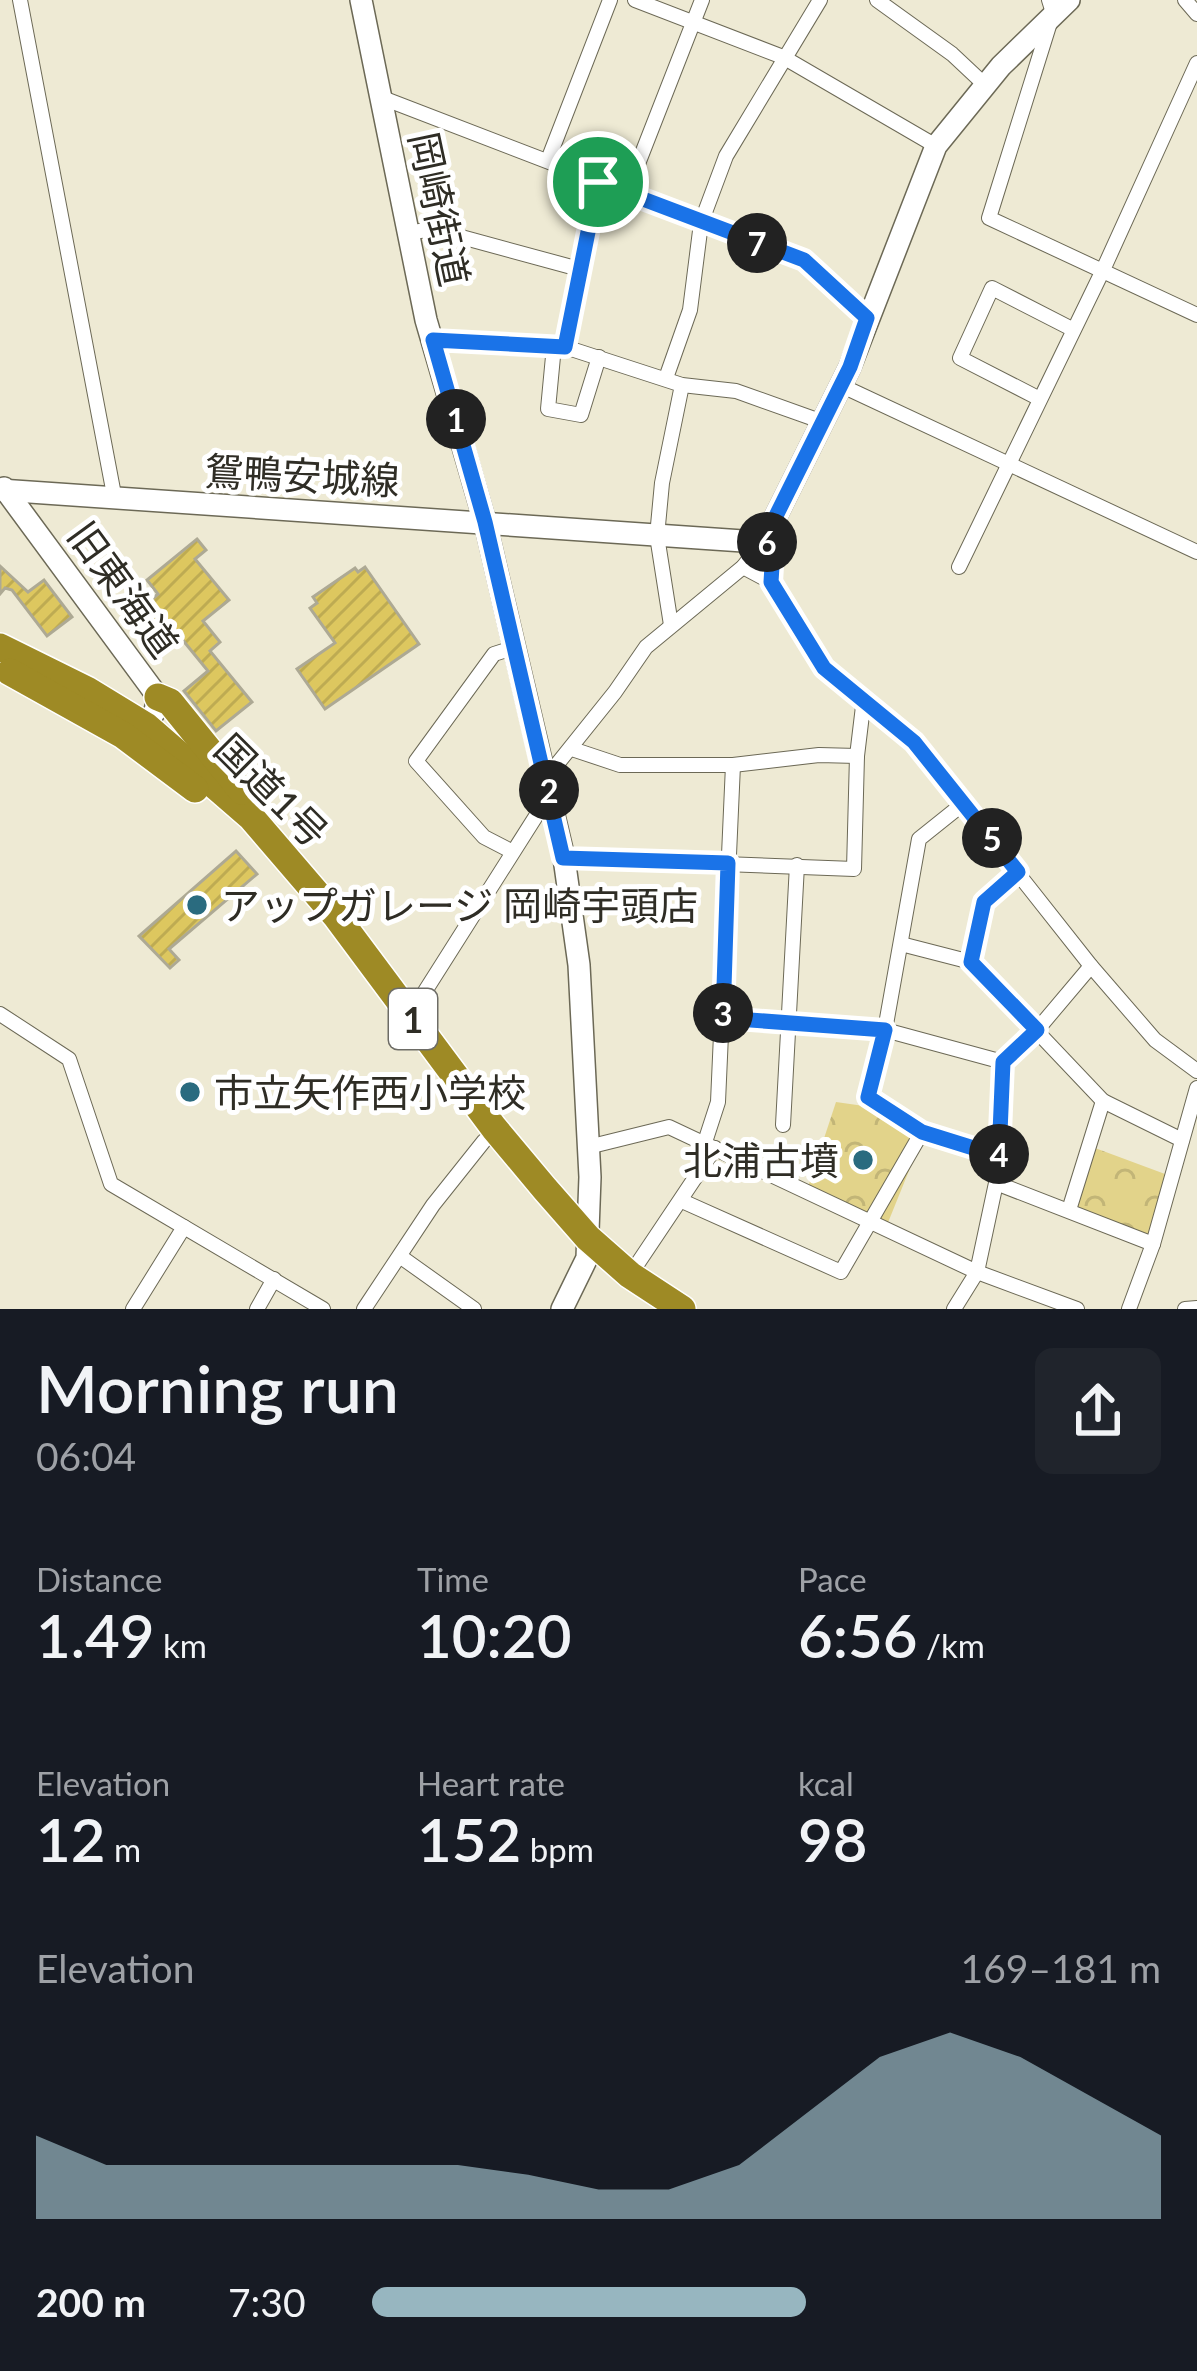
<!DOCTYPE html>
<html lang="en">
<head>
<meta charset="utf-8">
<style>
  body { margin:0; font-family:Lato,"Noto Sans JP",sans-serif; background:#20242c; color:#f1f3f6; height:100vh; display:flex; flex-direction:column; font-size:45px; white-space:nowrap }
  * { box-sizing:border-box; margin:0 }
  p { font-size:39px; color:#9ea1a6 }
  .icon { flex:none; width:66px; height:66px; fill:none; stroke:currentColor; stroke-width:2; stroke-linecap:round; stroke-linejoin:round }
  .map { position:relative; height:1309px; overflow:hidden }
  .side { display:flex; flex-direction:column; background:#171b24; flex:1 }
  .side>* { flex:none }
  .pin { position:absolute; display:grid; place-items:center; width:102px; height:102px; color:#fff; margin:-51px; border:6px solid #fff; border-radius:50%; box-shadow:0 3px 12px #0007 }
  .km { position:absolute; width:60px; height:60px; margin:-30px; border-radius:50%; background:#222; color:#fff; font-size:33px; line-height:60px; text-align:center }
  .round { display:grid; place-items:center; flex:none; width:126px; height:126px; border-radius:18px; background:#20242c }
  .head { display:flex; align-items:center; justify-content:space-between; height:204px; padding:0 36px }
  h1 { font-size:66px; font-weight:600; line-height:90px }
  .stats { display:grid; grid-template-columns:repeat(3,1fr); gap:18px; height:204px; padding:12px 36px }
  .stats div { display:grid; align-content:center }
  .stats b { font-size:60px; font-weight:600 }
  .stats small { font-size:33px; font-weight:400 }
  .stats p { font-size:33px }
  .chart { height:336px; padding:24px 36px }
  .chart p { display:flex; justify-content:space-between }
  .chart svg { width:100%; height:216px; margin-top:12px; fill:#97b6c0; opacity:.7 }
  ul { padding:0 36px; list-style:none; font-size:39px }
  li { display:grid; grid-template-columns:192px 144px 1fr; align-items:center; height:90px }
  li i { height:30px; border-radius:15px; background:#97b6c0 }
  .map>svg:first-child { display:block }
  .park { fill:url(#park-crowns) }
  .building { fill:url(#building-hatch); stroke:#ada994; stroke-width:3 }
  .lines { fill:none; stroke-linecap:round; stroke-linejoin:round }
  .street-casing { stroke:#6c6956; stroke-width:16 }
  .secondary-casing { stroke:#6c6956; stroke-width:24 }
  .highway-casing { stroke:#fff; stroke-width:30 }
  .street { stroke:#fff; stroke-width:14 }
  .secondary { stroke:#fff; stroke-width:21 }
  .highway { stroke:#9e8a25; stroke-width:27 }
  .route-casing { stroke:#fff; stroke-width:24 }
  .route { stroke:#1a73e8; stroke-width:15 }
  .poi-dot { fill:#2a6b7f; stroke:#fff; stroke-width:4.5 }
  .labels { text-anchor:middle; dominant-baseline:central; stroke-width:10; stroke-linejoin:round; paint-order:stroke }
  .shield { fill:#fff; stroke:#6d6c66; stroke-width:3 }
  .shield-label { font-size:36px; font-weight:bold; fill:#2f2d25 }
  .street-label { font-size:39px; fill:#2f2d25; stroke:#fff }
  .poi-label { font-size:39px; fill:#2f2d25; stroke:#fff; text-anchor:start }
</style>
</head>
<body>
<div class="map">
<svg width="1197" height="1309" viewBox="0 0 1197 1309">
  <defs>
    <pattern id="park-crowns" width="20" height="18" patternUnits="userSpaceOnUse" patternTransform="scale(3)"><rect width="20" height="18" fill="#e2d38a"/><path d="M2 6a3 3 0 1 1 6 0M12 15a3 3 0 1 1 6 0" fill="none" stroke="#c2b577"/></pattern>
    <pattern id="building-hatch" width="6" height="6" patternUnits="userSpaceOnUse" patternTransform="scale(3)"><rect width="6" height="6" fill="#ddc75f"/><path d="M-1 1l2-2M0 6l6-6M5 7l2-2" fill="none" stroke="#beab52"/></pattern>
  </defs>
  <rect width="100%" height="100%" fill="#eeead4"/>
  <g class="park">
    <path d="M836,1102L864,1106L921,1141L887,1225L808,1187Z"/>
    <path d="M1095,1148L1165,1174L1150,1239L1076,1206Z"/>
  </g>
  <g class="building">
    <path d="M197,539L206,550L195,559L229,600L203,621L220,642L210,651L252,702L216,731L184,691L208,671L181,638L167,650L136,613L158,594L147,580Z"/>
    <path d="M0,566L28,592L44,580L72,617L47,636L12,590L5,588L0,594Z"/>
    <path d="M365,567L419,644L325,709L297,669L335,643L310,608L317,603L313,597L355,568L358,572Z"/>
    <path d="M236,851L257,874L169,949L179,960L170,968L139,936Z"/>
  </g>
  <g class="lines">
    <g class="street-casing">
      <g id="street">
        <path d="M20,0L115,500"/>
        <path d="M635,0L783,57L936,146"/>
        <path d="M877,0L952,54L984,84"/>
        <path d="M1049,0L1053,13L989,218L1197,315"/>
        <path d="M1185,0L1197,14"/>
        <path d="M380,97L804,260L867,318"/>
        <path d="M548,160L610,0"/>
        <path d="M627,192L702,0"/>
        <path d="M408,233L432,229L579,269"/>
        <path d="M433,340L565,347L682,385L736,391L823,422"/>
        <path d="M554,346L548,409L581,415L599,357"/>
        <path d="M565,347L598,181"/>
        <path d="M666,378L690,310L701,223L726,156L820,0"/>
        <path d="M840,385L1197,552"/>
        <path d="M1038,398L960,358L992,288L1072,329"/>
        <path d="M765,538L773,550L771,582"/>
        <path d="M743,567L773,583L824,668L914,742L1091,966L1155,1040L1197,1071"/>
        <path d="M959,567L1103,270L1197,63"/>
        <path d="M671,625L657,536L662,483L682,385"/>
        <path d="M572,749L620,765H733L819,755L857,756"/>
        <path d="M546,778L615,692L646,647L743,567L765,538"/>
        <path d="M511,851L484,837L416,761L494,654L516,647"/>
        <path d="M564,858L854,869L857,756L864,698"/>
        <path d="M901,944L971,962L1103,1101L1182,1140"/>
        <path d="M971,962L984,902L1018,872"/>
        <path d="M0,1014L69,1059L111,1184L323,1309"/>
        <path d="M410,1015L550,794"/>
        <path d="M723,1018L885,1030L1003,1062"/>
        <path d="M783,1125L797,865"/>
        <path d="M922,1132L868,1097L885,1030L919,839L964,803"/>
        <path d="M705,1142L718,1102L733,765"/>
        <path d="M588,1147L669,1127L977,1272L1077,1309"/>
        <path d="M996,1183L1153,1244"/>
        <path d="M682,1201L841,1272L922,1132L999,1156"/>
        <path d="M1069,1210L1103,1101"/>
        <path d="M401,1257L474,1309"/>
        <path d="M630,1275L715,1148"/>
        <path d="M133,1309L184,1227"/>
        <path d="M257,1309L274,1279"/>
        <path d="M364,1309L433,1205L484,1141"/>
        <path d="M954,1309L977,1272L996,1183L1003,1062L1037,1030L1091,966"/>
        <path d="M1129,1309L1153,1244L1197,1088"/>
        <path d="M1185,1309L1197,1308"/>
      </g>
    </g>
    <g class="secondary-casing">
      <g id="secondary">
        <path d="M361,0L426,320L485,522L564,858L579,965L590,1177L587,1258L562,1309"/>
        <path d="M4,488L158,697L155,711L139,737"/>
        <path d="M0,490L743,541L765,538L850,367L936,146L1001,66L1069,0"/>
      </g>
    </g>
    <g class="highway-casing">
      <g id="highway">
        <path d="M0,647L87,690L146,726L251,817L336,916L494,1128L545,1189L588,1238L630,1275L682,1309"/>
        <path d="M10,672L123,735L195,789"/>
        <path d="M158,697L170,702L242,791"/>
      </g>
    </g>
    <use href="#street" class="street"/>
    <use href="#secondary" class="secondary"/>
    <use href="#highway" class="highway"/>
  </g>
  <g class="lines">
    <g class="route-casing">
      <path id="route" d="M598,182L804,260L867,318L850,367L765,538L773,550L771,582L824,668L914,742L1018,872L984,902L971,962L1037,1030L1003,1062L999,1156L922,1132L868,1097L885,1030L723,1018L728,863L563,858L485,522L433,340L565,347Z"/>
    </g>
    <use href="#route" class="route"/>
  </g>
  <g class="poi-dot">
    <circle cx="197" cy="905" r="12"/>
    <circle cx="190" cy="1092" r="12"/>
    <circle cx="863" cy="1160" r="12"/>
  </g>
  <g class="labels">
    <rect class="shield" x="389" y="989" width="48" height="60" rx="9"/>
    <g class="shield-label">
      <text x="413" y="1019">1</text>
    </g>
    <g class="street-label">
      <text transform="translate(440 209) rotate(78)">岡崎街道</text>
      <text transform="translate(302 475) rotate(3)">鴛鴨安城線</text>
      <text transform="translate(124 589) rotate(54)">旧東海道</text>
      <text transform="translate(272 790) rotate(45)">国道1号</text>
    </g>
    <g class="poi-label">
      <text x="221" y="905">アップガレージ 岡崎宇頭店</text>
      <text x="214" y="1092">市立矢作西小学校</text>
      <text x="839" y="1160" text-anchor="end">北浦古墳</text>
    </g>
  </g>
</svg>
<div class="pin" style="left:598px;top:182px;background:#1e9e55"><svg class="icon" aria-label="arrive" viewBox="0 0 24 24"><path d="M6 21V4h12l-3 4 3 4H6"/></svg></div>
<b class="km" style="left:456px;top:419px">1</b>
<b class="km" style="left:549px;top:790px">2</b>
<b class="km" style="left:723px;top:1013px">3</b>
<b class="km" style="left:999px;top:1154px">4</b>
<b class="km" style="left:992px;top:838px">5</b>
<b class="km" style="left:767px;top:542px">6</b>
<b class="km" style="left:757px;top:243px">7</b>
</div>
<section class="side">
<div class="head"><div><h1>Morning run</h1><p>06:04</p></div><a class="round"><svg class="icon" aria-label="share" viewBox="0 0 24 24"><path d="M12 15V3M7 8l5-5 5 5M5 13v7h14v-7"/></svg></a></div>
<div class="stats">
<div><p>Distance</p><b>1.49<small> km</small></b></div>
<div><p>Time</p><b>10:20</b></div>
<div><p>Pace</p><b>6:56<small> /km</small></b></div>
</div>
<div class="stats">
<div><p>Elevation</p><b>12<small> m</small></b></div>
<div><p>Heart rate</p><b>152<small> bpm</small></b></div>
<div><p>kcal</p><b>98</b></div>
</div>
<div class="chart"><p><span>Elevation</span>169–181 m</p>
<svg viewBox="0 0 160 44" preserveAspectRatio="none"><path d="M0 44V27L10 33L20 33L30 33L40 33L50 33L60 33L70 35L80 38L90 38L100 33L110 22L120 11L130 6L140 11L150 19L160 27V44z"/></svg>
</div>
<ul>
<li><b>200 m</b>7:30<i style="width:55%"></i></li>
</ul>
</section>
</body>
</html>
